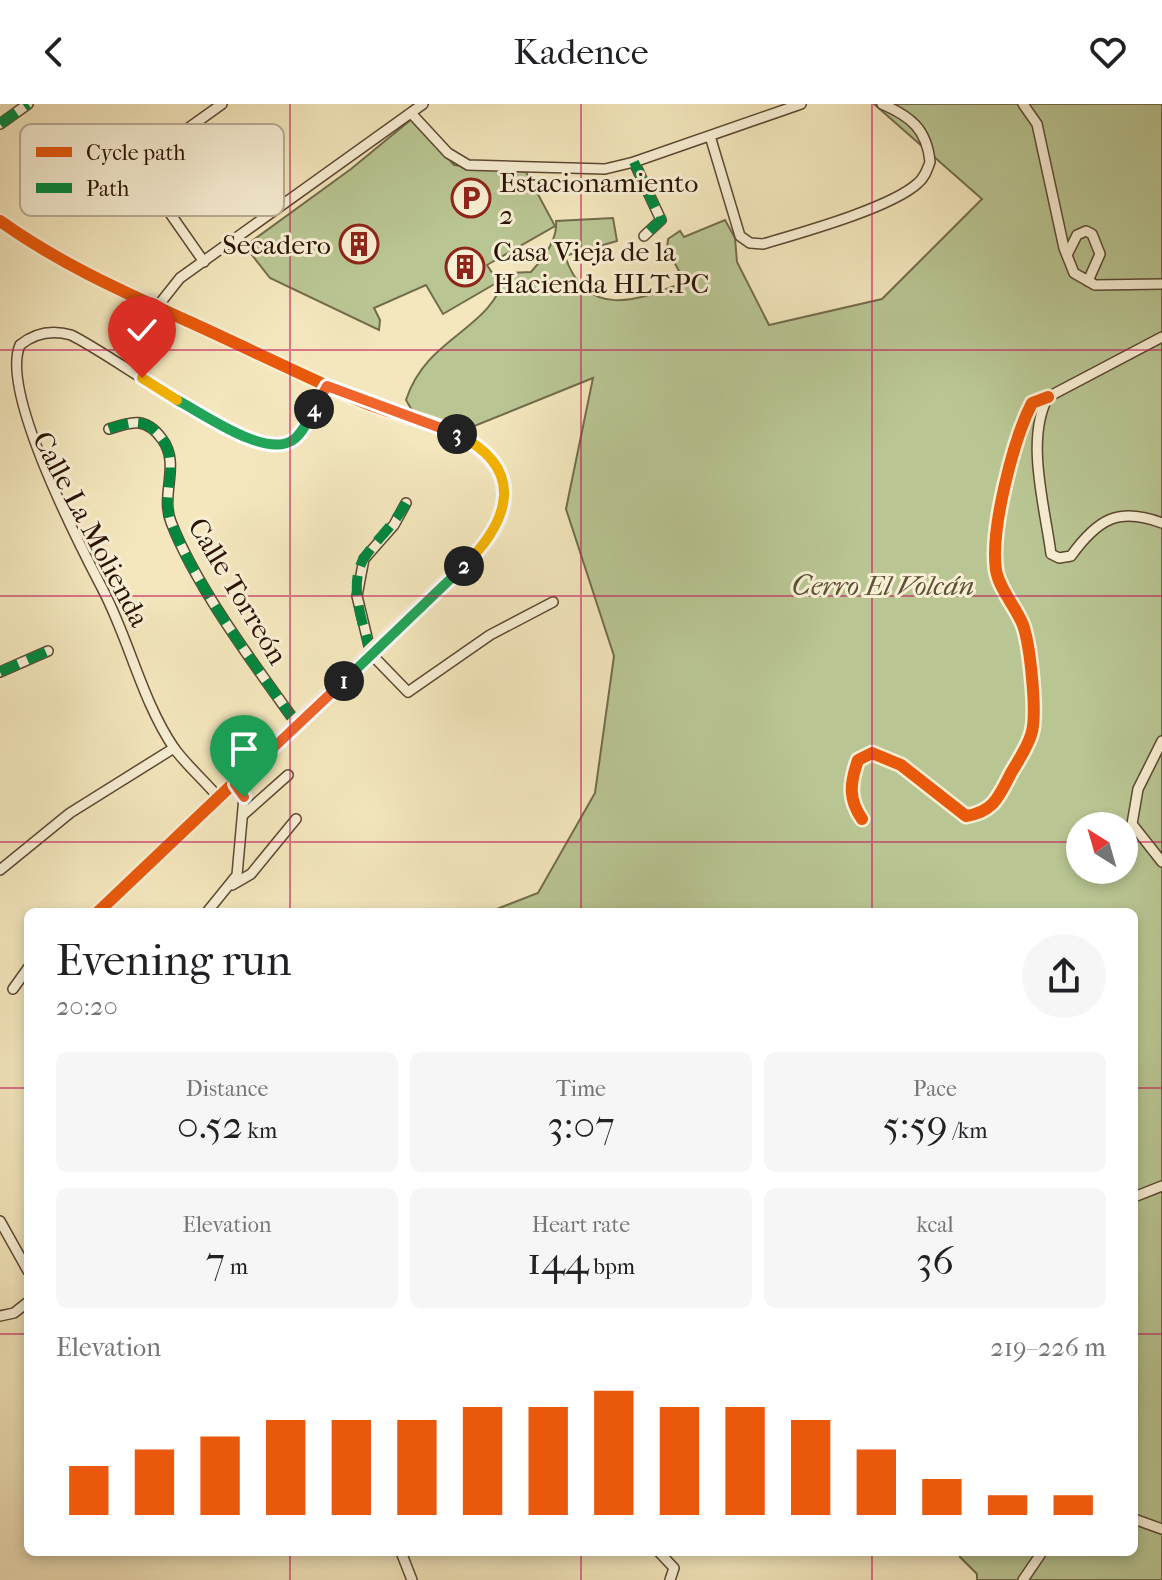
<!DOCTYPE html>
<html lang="en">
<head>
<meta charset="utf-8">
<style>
  body { margin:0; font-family:"IM FELL French Canon",serif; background:#f6f6f6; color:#202124; height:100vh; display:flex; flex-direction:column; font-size:30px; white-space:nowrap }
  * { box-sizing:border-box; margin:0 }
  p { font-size:26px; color:#757577 }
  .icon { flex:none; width:44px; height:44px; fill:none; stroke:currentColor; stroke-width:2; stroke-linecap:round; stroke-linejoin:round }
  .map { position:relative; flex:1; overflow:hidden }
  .drawer { position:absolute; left:24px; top:804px; width:1114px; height:648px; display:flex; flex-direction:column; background:#fff; border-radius:12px; box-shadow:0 4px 12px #0003 }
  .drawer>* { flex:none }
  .needle { width:52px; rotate:323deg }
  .fabs { position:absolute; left:1066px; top:708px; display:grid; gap:16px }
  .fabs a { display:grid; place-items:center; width:72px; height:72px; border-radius:50%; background:#fff; box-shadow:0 4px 12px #0003; font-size:40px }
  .pin { position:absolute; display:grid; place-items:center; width:68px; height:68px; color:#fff; margin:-82px -34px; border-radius:50% 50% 50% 0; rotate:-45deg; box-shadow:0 0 8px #0007 }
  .pin .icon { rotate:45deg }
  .km { position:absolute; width:40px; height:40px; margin:-20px; border-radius:50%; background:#222; color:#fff; font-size:22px; line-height:40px; text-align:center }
  .round { display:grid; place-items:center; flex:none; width:84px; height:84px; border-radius:42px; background:#f6f6f6 }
  .head { display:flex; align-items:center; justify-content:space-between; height:136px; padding:0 32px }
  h1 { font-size:44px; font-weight:600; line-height:60px }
  .stats { display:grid; grid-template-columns:repeat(3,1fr); gap:12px; height:136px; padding:8px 32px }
  .stats div { display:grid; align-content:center; border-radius:12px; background:#f6f6f6; text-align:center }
  .stats b { font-size:40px; font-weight:600 }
  .stats small { font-size:22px; font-weight:400 }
  .stats p { font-size:22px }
  .chart { height:224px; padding:16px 32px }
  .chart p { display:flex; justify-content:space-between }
  .chart svg { width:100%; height:144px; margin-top:8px; stroke:#ea580c; stroke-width:6 }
  header { display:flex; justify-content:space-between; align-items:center; height:104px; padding:0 32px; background:#fff; font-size:36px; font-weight:600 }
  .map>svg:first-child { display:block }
  .green { fill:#b9c693; stroke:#726c4c; stroke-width:2; fill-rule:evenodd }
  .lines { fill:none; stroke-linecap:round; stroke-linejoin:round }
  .street-casing { stroke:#5d4832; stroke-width:12 }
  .street { stroke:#f8efd4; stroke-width:9 }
  .quiet { stroke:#00873e; stroke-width:10; stroke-dasharray:20 10; stroke-linecap:butt }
  .cycleway-casing { stroke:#f8efd4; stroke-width:17 }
  .cycleway { stroke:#e8590c; stroke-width:12 }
  .split-1-casing { stroke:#fff; stroke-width:16 }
  .split-2-casing { stroke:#fff; stroke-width:16 }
  .split-3-casing { stroke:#fff; stroke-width:16 }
  .split-4-casing { stroke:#fff; stroke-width:16 }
  .split-5-casing { stroke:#fff; stroke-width:16 }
  .split-6-casing { stroke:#fff; stroke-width:16 }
  .split-1 { stroke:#f0652b; stroke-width:10 }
  .split-2 { stroke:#22a559; stroke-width:10 }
  .split-3 { stroke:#f5b400; stroke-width:10 }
  .split-4 { stroke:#f0652b; stroke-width:10 }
  .split-5 { stroke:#22a559; stroke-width:10 }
  .split-6 { stroke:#f5b400; stroke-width:10 }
  .grid { fill:none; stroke:#c2185b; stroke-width:2; stroke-opacity:0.55 }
  .labels { text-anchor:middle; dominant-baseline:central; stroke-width:6; stroke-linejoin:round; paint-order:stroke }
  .poi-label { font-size:28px; fill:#2b1304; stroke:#f8efd4; text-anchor:start }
  .street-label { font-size:28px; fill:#2b1304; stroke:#f8efd4 }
  .park-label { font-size:28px; font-style:italic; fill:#5d5236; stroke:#f8efd4 }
  .key { fill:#f8efd4; stroke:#baad96; stroke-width:2 }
  .key-label { font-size:22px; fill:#2b1304 }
</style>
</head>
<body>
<header><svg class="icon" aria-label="back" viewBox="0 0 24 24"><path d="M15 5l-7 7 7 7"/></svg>Kadence<svg class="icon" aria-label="heart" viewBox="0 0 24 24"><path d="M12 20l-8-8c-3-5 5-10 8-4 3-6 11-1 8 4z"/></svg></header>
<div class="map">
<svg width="1162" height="1476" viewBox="0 0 1162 1476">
  <rect width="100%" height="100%" fill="#f4e7bd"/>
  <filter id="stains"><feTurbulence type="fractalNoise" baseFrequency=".0025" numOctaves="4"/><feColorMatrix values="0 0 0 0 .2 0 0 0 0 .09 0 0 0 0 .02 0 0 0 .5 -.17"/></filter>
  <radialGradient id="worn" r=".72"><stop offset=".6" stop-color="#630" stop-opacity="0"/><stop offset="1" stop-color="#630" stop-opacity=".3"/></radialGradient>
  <g class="green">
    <path d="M874,0H1162V1476H977V1470L960,1453V1448H1134V808H489L538,789L595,689L614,552L566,405L593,274L467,325L413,308L406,296C427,231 491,228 506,169L531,168C543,155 558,135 556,117L613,114L617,137L565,152C586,216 637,197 685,178L667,145L668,135L680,127L684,133L725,116L735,134L737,158L769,221L882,195L982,95ZM1080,722H1124V766H1080Z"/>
    <path d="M413,14L454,61L526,68L555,122L487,161L498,178L443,210L426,181L374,204L380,216L379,226L270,174L245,142L351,65Z"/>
  </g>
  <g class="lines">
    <g class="street-casing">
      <g id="street">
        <path d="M1023,0L1037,20L1064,144L1074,169L1095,181L1162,180"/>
        <path d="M411,9L448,49L468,61L605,65L634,58L801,0"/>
        <path d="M0,20L28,0"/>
        <path d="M710,32L740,132L750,139L763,140C800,129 891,104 918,79C925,73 927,66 930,58C927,25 910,12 882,0"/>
        <path d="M634,58L661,116L644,132"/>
        <path d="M0,117C60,160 126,189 192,219C249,245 306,273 363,298C408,317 459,318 492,358C515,387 502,421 480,445L98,808"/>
        <path d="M1067,151L1077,131L1086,127L1092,130L1100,150L1088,177"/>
        <path d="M204,158L146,75L143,63L152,50L222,0"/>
        <path d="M157,203L180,174L423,0"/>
        <path d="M1162,233L1048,293C1025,335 1045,403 1051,450L1059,454L1071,452C1097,416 1118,402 1162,419"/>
        <path d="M109,325C132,317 146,313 162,335C181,360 160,391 171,418C196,483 256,563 297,620"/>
        <path d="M406,399L394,421L364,455L357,492L371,550L408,588L490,531L553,498"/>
        <path d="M0,568L48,547"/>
        <path d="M1162,637L1138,685L1132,720L1162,758"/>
        <path d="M219,694C205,677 187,662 174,644C142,597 129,535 102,484C77,436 0,287 20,241C36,228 53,226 71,231C112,250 254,358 290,338C308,329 317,299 327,282"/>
        <path d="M243,711L288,671"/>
        <path d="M862,715C848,695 850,679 858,656L872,649L901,661L966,712C994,708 999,692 1011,669C1018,657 1027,644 1031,631C1038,612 1030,541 1023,521C1016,503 999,485 996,466C990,425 1014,334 1032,299L1048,293"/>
        <path d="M0,766L70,709L174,644"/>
        <path d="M232,781L251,770L296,715"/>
        <path d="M207,808L237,771L244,693L235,680"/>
        <path d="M13,885L28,864"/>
        <path d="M1134,1093L1162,1082"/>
        <path d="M0,1117L28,1167"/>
        <path d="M0,1212L14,1209L28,1198"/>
        <path d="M1134,1415L1162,1425"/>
        <path d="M401,1448L412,1476"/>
        <path d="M659,1448L674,1464L670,1476"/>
        <path d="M1023,1476L1042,1448"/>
      </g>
    </g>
    <use href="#street" class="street"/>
    <g class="quiet">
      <path d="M0,20L28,0"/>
      <path d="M634,58L661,116L644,132"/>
      <path d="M109,325C132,317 146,313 162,335C181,360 160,391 171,418C196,483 256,563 297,620"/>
      <path d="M371,550C364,522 348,483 363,456C375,436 393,423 406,399"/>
      <path d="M0,568L48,547"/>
    </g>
    <g class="cycleway-casing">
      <g id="cycleway">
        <path d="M0,117C60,160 126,189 192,219C249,245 306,273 363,298C408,317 459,318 492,358C515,387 502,421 480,445L98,808"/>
        <path d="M862,715C848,695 850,679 858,656L872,649L901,661L966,712C994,708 999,692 1011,669C1018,657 1027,644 1031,631C1038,612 1030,541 1023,521C1016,503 999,485 996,466C990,425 1014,334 1032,299L1048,293"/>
      </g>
    </g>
    <use href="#cycleway" class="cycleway"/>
  </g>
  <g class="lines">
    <g class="split-1-casing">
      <path id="split-1" d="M244,693L235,680L344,577"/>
    </g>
    <g class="split-2-casing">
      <path id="split-2" d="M344,577L464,462"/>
    </g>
    <g class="split-3-casing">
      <path id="split-3" d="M457,330C527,365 510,416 464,462"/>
    </g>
    <g class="split-4-casing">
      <path id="split-4" d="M314,305L327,282L457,330"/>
    </g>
    <g class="split-5-casing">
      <path id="split-5" d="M177,296C204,310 266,355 293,336C303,329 308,316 314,305"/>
    </g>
    <g class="split-6-casing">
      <path id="split-6" d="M142,274L177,296"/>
    </g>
    <use href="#split-1" class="split-1"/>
    <use href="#split-2" class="split-2"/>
    <use href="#split-3" class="split-3"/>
    <use href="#split-4" class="split-4"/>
    <use href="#split-5" class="split-5"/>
    <use href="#split-6" class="split-6"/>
  </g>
  <path class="grid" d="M290,0V808M581,0V808M872,0V808M0,246H1162M0,492H1162M0,738H1080M1124,738H1162M0,984H28M1134,984H1162M0,1230H28M1134,1230H1162M290,1448V1476M581,1448V1476M872,1448V1476"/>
  <defs>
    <g id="parking-ring" transform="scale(2)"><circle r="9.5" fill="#f8efd4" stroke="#8f2418" stroke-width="1.5"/><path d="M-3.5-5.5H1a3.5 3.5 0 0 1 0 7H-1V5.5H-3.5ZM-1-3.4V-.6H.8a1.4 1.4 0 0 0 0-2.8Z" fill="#8f2418"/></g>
    <g id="building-ring" transform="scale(2)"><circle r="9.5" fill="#f8efd4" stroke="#8f2418" stroke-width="1.5"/><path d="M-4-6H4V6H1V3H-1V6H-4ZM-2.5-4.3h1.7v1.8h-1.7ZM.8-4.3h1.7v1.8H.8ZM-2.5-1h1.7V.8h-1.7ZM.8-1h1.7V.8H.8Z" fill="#8f2418"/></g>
  </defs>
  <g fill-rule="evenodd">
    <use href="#parking-ring" x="471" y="94"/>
    <use href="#building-ring" x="359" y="140"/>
    <use href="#building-ring" x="465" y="163"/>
  </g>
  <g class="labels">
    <g class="poi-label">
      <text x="499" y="78">Estacionamiento<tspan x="499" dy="32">2</tspan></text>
      <text x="331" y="140" text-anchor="end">Secadero</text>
      <text x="493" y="147">Casa Vieja de la<tspan x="493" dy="32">Hacienda HLT.PC</tspan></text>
    </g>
    <g class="street-label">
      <text transform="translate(91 425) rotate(62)">Calle La Molienda</text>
      <text transform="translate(238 487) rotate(59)">Calle Torreón</text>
    </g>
    <g class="park-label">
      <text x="883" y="481">Cerro El Volcán</text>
    </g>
  </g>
  <rect x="20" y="20" width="264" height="92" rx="12" class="key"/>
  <rect x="36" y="43" width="36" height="10" fill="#e8590c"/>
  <rect x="36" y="79" width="36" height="10" fill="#00873e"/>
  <g class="key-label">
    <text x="86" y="56">Cycle path</text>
    <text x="86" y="92">Path</text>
  </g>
  <rect width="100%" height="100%" filter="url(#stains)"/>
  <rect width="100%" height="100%" fill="url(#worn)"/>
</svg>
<div class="fabs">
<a><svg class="needle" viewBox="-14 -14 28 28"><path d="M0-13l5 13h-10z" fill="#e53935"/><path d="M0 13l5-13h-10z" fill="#757577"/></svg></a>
</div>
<div class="pin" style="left:244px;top:693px;background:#1e9e55"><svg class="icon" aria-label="arrive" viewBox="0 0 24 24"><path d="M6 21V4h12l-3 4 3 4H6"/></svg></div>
<div class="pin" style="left:142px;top:274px;background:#d93025"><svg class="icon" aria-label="check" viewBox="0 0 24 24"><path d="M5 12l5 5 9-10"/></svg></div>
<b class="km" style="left:344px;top:577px">1</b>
<b class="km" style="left:464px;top:462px">2</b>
<b class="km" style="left:457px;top:330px">3</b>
<b class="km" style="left:314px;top:305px">4</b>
<section class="drawer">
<div class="head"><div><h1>Evening run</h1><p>20:20</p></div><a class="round"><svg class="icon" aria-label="share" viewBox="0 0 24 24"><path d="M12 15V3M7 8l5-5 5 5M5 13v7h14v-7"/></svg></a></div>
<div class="stats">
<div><p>Distance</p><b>0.52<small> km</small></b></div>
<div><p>Time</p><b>3:07</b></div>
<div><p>Pace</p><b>5:59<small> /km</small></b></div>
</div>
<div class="stats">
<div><p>Elevation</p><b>7<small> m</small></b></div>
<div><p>Heart rate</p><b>144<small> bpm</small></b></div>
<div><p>kcal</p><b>36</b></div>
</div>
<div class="chart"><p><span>Elevation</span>219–226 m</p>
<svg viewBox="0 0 160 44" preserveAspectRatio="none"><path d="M5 44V29M15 44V24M25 44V20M35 44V15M45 44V15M55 44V15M65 44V11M75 44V11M85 44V6M95 44V11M105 44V11M115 44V15M125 44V24M135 44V33M145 44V38M155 44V38"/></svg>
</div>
</section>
</div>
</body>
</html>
